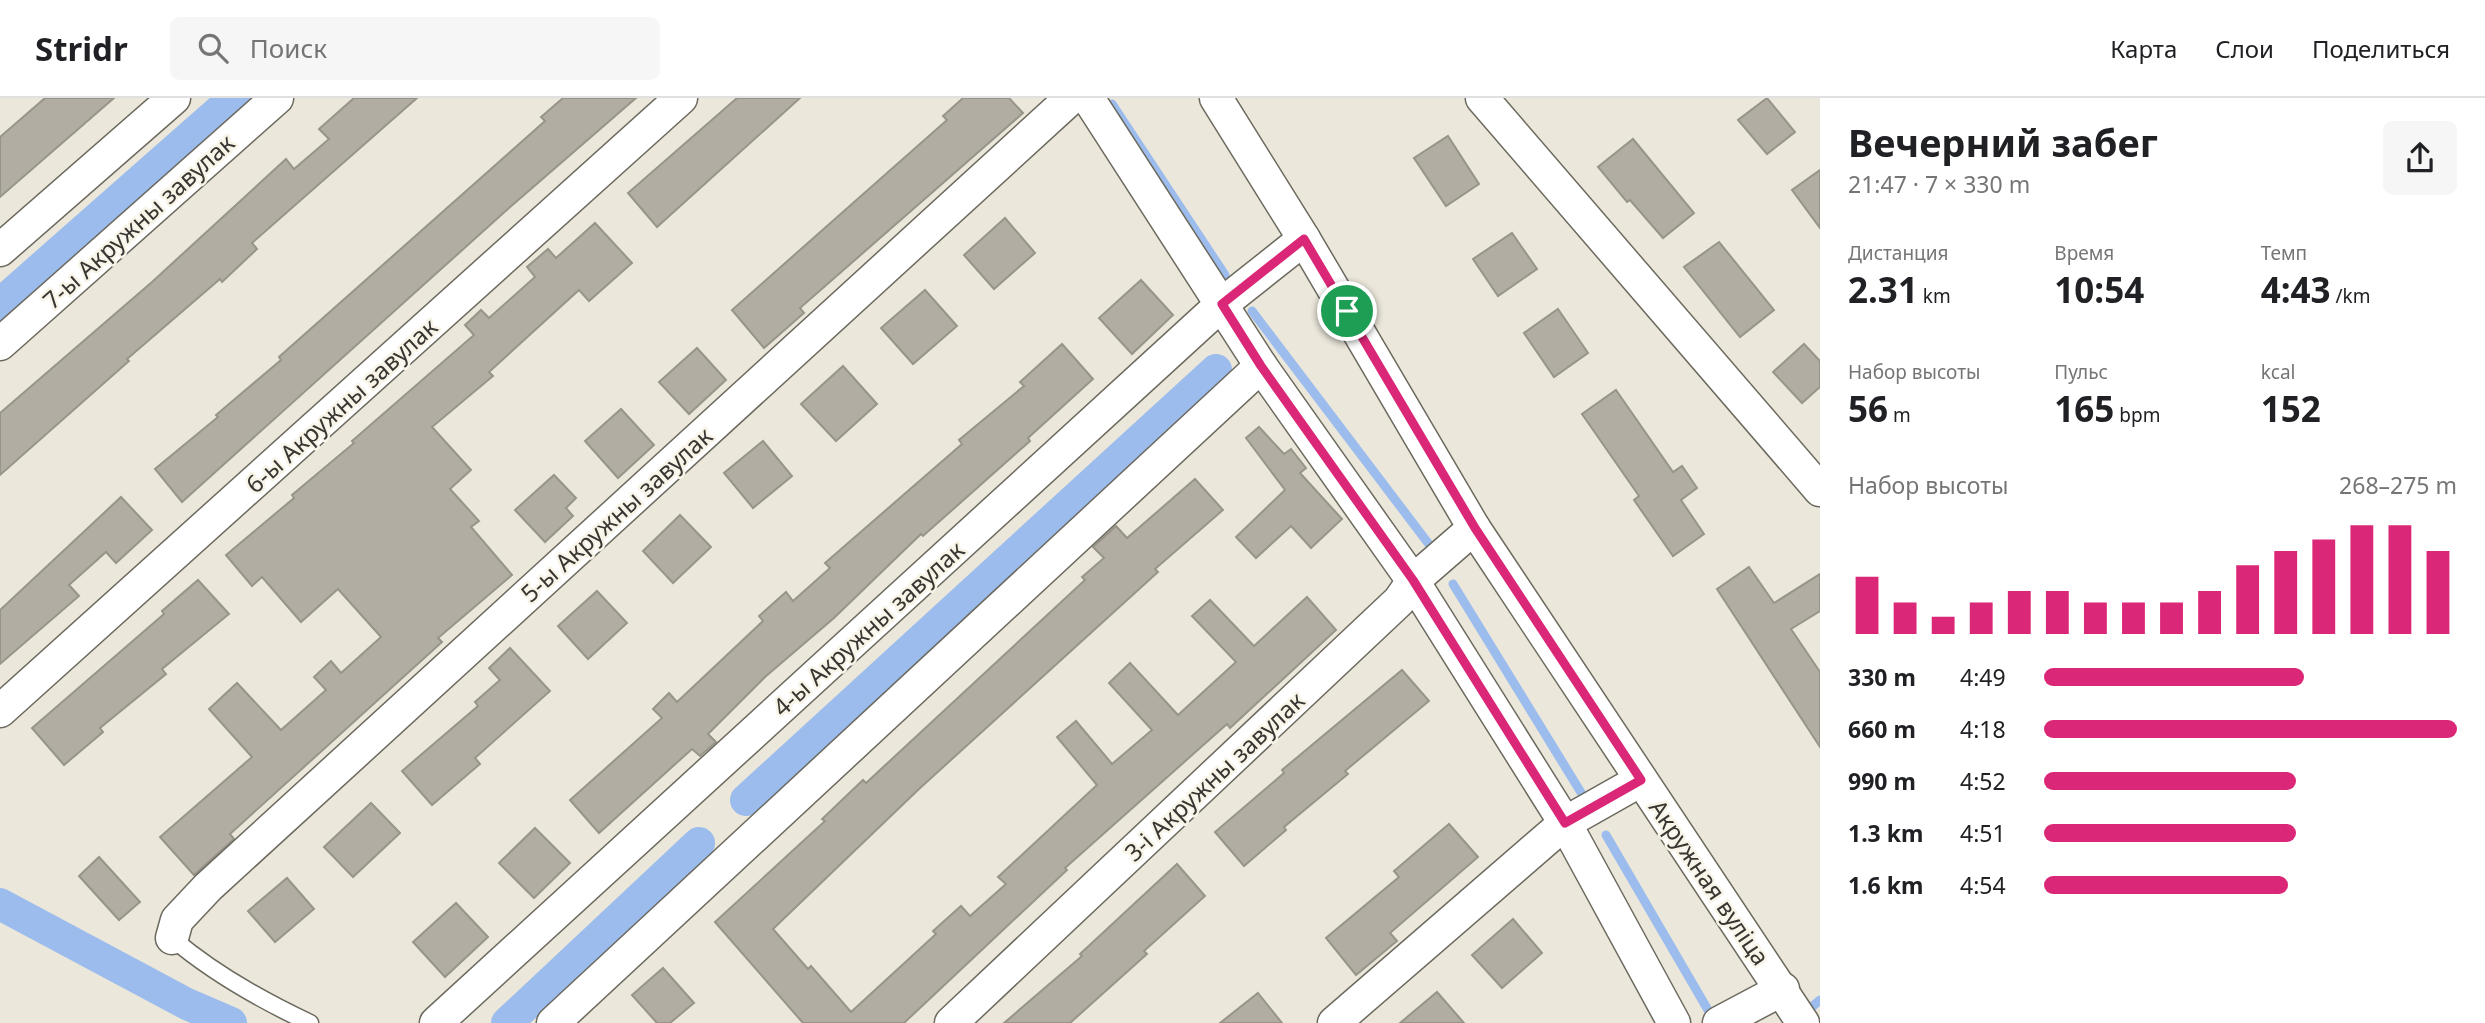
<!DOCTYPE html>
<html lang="ru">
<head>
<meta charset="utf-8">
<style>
  body { margin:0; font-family:"Noto Sans",sans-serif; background:#f6f6f6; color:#202124; height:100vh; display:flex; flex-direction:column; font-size:26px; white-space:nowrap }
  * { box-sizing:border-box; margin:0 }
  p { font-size:23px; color:#757577 }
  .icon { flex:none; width:38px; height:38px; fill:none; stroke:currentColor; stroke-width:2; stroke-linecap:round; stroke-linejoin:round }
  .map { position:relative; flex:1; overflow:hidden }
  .drawer { display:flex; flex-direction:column; background:#fff; width:665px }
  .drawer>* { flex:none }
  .pin { position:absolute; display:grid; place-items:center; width:60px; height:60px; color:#fff; margin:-30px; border:4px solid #fff; border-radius:50%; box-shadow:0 2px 7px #0007 }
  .round { display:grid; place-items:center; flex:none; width:74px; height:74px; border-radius:10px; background:#f6f6f6 }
  .headline { display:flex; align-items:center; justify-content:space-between; height:119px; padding:0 28px }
  h1 { font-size:38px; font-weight:700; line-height:52px }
  .figures { display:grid; grid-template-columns:repeat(3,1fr); gap:10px; height:119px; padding:7px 28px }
  .figures div { display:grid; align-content:center }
  .figures b { font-size:35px; font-weight:700 }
  .figures small { font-size:19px; font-weight:400 }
  .figures p { font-size:19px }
  .chart { height:196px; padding:14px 28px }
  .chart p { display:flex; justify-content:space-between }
  .chart svg { width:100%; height:126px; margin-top:7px; stroke:#db2777; stroke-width:6 }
  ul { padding:0 28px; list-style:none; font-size:23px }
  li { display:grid; grid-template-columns:112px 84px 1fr; align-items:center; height:52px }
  li i { height:18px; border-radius:9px; background:#db2777 }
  header { display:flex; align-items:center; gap:42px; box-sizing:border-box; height:98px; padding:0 35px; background:#fff; border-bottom:2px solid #e0e0e0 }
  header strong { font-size:33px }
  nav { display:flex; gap:38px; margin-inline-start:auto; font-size:24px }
  .search { width:490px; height:63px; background:#f6f6f6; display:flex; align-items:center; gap:18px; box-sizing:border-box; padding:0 24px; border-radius:10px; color:#757577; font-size:26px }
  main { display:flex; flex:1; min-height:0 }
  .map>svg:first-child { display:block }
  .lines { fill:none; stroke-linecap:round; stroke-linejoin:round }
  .stream { stroke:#9bbcec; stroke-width:9 }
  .canal { stroke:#9bbcec; stroke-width:32 }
  .building { fill:#b1ada2; stroke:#979489; stroke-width:2 }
  .service-casing { stroke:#6c695e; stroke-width:19 }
  .minor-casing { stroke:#6c695e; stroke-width:35 }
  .service { stroke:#fff; stroke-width:16 }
  .minor { stroke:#fff; stroke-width:32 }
  .route-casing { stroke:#fff; stroke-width:14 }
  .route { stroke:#db2777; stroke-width:9 }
  .labels { text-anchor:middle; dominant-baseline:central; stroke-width:5; stroke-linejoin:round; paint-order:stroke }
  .street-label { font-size:24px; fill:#383632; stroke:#f8f4e8 }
</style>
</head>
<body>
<header>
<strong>Stridr</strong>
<div class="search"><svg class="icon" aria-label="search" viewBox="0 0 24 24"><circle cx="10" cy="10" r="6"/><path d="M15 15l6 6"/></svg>Поиск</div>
<nav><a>Карта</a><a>Слои</a><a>Поделиться</a></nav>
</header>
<main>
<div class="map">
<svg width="1820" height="925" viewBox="0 0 1820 925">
  <rect width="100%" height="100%" fill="#ebe7db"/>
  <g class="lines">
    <g class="stream">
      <path d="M1112,6L1225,177"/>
      <path d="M1252,213L1428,445"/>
      <path d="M1453,486L1585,701"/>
      <path d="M1606,737L1708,912"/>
      <path d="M1813,908L1820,902"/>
    </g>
    <g class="canal">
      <path d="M0,206L234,0"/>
      <path d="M746,702L1216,272"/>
      <path d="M0,806L187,906L231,925"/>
      <path d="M507,925L699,745"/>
    </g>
  </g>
  <g class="building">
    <path d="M45,0H114L0,99V39Z"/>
    <path d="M354,0H417L252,145L257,151L222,184L220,181L127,261L129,263L0,377V315L152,184L286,61L294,71L329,41L319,31Z"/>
    <path d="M563,0H636L509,110L182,404L155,371L218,319L216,317L281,262L279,259L545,23L541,19Z"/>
    <path d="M737,0H800L657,129L628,95Z"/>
    <path d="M963,0H1009L1023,15L800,210L804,215L764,250L732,212L947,22L943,18Z"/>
    <path d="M1767,0L1795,34L1767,56L1738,22Z"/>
    <path d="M1448,38L1479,86L1446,108L1414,60Z"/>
    <path d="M1633,41L1694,115L1663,140L1630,102L1627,104L1598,69Z"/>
    <path d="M1820,72V130L1792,92Z"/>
    <path d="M1005,120L1035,155L994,191L964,157Z"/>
    <path d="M595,125L632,165L589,203L579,192L489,274L493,278L432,329L471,372L450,391L479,423L471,429L512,477L438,540L442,544L230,736L234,741L194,777L160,739L252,659L209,611L237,585L281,632L326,592L314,579L331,563L341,575L381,539L338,491L301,524L262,479L252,488L226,457L294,400L292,397L354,345L352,343L474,237L465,227L481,212L489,220L535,179L527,169L548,151L556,160Z"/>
    <path d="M1512,135L1537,171L1498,198L1473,161Z"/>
    <path d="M1719,144L1774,212L1740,239L1684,169Z"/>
    <path d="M1141,182L1173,217L1132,256L1099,220Z"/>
    <path d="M925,192L957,228L913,266L881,230Z"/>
    <path d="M1558,211L1588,255L1554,279L1524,235Z"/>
    <path d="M1062,246L1093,281L1028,340L1030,343L923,438L921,436L834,520L765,579L708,636L716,644L700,658L692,651L599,735L570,702L662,620L653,611L669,595L677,604L763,523L759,518L786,494L793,503L830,470L825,465L962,346L959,342L1024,288L1020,284Z"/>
    <path d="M1804,246L1820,263V289L1802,305L1773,274Z"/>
    <path d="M697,250L726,282L689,316L659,284Z"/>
    <path d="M843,268L877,306L836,343L801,306Z"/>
    <path d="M1616,292L1673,374L1682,368L1697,390L1681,402L1704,436L1673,458L1634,402L1639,398L1582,316Z"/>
    <path d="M621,311L654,347L618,380L585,343Z"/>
    <path d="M1259,329L1284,356L1291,351L1306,370L1300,375L1342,421L1311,450L1291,428L1256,460L1236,439L1285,392L1246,340Z"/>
    <path d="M763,343L792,378L753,410L724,375Z"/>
    <path d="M554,377L576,400L566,410L573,418L545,444L515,412Z"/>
    <path d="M1195,381L1223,412L1155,471L1158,474L919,691L773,831L808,871L811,868L851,914L936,836L933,833L961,808L970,818L1006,786L998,779L1097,687L1057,639L1076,623L1112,666L1152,632L1109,585L1130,565L1178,617L1236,564L1192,518L1210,502L1254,548L1307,499L1336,532L1230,630L1227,626L1065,770L1067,772L904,925H803L715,824L825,723L822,721L863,682L866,685L1085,482L1082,479L1104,460L1093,449L1116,428L1127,440Z"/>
    <path d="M121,399L152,432L116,465L106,454L69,487L79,498L0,566V512Z"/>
    <path d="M680,417L711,449L673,485L643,453Z"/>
    <path d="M1749,469L1774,505L1820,476V513L1791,531L1820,574V649L1717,491Z"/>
    <path d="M198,482L229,516L162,571L166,576L100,630L103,634L64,667L32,630L164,516L162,513Z"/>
    <path d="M597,493L627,525L588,561L558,528Z"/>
    <path d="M510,550L550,593L475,660L480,666L432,707L402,673L478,608L475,604L500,582L489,570Z"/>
    <path d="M1402,572L1429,603L1345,673L1348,676L1284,729L1286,732L1244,768L1215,734L1284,675L1282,672Z"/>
    <path d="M371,705L400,735L353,779L324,749Z"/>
    <path d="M1449,726L1478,759L1390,835L1397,843L1356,877L1326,840L1399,779L1394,773Z"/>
    <path d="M535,730L570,765L534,800L499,765Z"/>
    <path d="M99,759L140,804L119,822L79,778Z"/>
    <path d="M1177,766L1205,798L1144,853L1147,856L1070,925H1004L1082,858L1080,856Z"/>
    <path d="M287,780L314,811L275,844L248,813Z"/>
    <path d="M456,805L488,839L445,879L413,844Z"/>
    <path d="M1513,821L1542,855L1502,890L1472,857Z"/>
    <path d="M663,870L694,905L670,925H657L632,897Z"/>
    <path d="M1437,894L1464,925H1400Z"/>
    <path d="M1258,895L1282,925H1220Z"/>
  </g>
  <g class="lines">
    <g class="service-casing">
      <path id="service" d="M172,840C214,876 261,902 310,925"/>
    </g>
    <g class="minor-casing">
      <g id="minor">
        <path d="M1088,0L1261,268L1413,483L1565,725L1674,925"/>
        <path d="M1216,0L1304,141L1474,430L1803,925"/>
        <path d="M1482,0L1820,392"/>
        <path d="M0,152L174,0"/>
        <path d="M0,246L277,0"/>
        <path d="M0,613L681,0"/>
        <path d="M172,840L177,822L208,789L1071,0"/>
        <path d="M436,925L1222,206L1304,141"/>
        <path d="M553,925L1261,268"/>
        <path d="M951,925L1399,503L1413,483L1474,430"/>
        <path d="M1334,925L1565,725L1641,682"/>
        <path d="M1719,925L1783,891"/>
      </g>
    </g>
    <use href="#service" class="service"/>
    <use href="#minor" class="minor"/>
  </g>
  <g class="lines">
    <g class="route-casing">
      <path id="route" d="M1304,141L1475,430L1641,682L1565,725L1413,482L1261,268L1222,206Z"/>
    </g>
    <use href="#route" class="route"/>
  </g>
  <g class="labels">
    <g class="street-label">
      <text transform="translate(138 123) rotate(-42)">7-ы Акружны завулак</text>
      <text transform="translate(341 307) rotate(-42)">6-ы Акружны завулак</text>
      <text transform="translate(616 416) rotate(-42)">5-ы Акружны завулак</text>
      <text transform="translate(868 530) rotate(-42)">4-ы Акружны завулак</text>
      <text transform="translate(1214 678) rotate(-43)">3-і Акружны завулак</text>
      <text transform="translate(1710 784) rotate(56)">Акружная вуліца</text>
    </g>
  </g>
</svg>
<div class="pin" style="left:1347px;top:213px;background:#1e9e55"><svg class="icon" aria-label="arrive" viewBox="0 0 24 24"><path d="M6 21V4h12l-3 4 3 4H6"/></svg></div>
</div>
<section class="drawer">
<div class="headline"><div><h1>Вечерний забег</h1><p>21:47 · 7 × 330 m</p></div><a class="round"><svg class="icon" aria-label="share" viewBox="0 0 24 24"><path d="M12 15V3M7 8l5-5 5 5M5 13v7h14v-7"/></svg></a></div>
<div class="figures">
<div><p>Дистанция</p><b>2.31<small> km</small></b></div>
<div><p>Время</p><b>10:54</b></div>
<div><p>Темп</p><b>4:43<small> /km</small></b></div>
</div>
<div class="figures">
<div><p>Набор высоты</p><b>56<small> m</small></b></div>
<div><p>Пульс</p><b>165<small> bpm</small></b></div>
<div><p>kcal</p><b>152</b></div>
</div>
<div class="chart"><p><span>Набор высоты</span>268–275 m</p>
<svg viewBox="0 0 160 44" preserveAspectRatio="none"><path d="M5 44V24M15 44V33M25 44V38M35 44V33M45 44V29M55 44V29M65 44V33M75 44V33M85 44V33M95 44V29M105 44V20M115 44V15M125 44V11M135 44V6M145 44V6M155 44V15"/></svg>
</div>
<ul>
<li><b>330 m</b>4:49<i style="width:63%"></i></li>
<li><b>660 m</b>4:18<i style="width:100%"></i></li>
<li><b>990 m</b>4:52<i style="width:61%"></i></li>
<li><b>1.3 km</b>4:51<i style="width:61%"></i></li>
<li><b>1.6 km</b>4:54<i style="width:59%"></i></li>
</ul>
</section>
</main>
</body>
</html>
